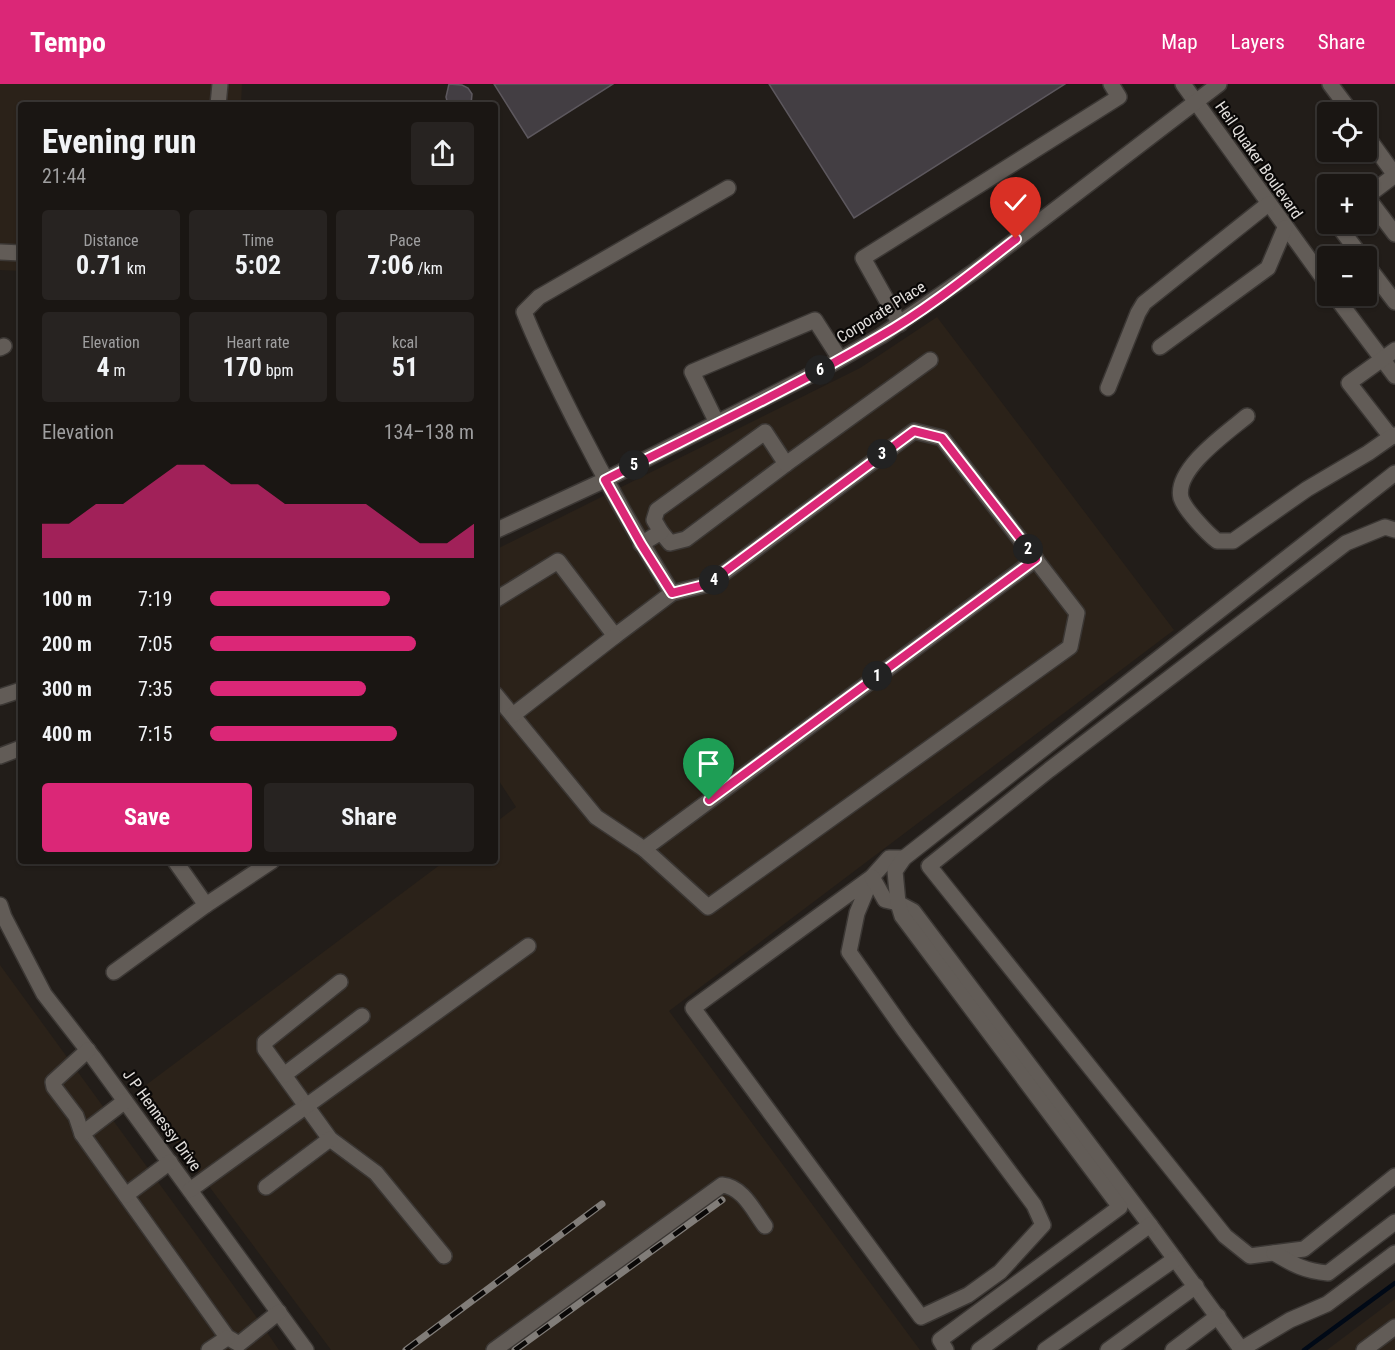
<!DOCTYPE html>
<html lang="en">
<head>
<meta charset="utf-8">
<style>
  body { margin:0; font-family:"Roboto Condensed",sans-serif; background:#272321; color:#f1f3f6; height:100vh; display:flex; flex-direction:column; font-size:22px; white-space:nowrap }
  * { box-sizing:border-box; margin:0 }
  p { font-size:20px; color:#9f9fa0 }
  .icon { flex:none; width:33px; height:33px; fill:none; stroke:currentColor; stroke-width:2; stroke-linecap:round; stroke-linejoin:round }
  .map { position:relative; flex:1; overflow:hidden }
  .side { position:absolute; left:18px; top:18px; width:480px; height:762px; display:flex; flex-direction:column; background:#1a1613; border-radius:6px; box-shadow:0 2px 4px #0004,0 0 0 2px #383533 }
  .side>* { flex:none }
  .controls { position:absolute; left:1317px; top:18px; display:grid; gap:12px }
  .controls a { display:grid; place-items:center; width:60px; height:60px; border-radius:6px; background:#1a1613; box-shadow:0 2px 4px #0004,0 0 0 2px #383533; font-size:30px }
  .pin { position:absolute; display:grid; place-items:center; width:51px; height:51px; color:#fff; margin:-62px -26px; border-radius:50% 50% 50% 0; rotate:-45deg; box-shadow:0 0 6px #0007 }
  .pin .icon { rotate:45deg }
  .km { position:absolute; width:30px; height:30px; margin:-15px; border-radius:50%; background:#222; color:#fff; font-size:16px; line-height:30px; text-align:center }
  .round { display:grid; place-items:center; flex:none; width:63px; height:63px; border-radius:6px; background:#272321 }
  .head { display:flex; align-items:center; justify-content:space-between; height:102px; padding:0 24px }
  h1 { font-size:33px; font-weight:700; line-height:45px }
  .figures { display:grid; grid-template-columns:repeat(3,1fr); gap:9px; height:102px; padding:6px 24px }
  .figures div { display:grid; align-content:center; border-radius:6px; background:#272321; text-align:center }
  .figures b { font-size:26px; font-weight:700 }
  .figures small { font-size:16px; font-weight:400 }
  .figures p { font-size:16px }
  .chart { height:168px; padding:12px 24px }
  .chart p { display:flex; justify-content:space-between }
  .chart svg { width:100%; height:108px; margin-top:6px; fill:#db2777; opacity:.7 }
  .primary-button { display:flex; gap:12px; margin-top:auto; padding:12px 24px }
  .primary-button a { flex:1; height:69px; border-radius:6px; background:#db2777; color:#fff; font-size:24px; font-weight:700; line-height:69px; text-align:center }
  .primary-button a+a { background:#272321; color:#f1f3f6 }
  ul { padding:0 24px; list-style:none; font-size:20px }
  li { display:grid; grid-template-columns:96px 72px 1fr; align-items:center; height:45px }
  li i { height:15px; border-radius:8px; background:#db2777 }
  header { display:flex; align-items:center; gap:36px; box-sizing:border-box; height:84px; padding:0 30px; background:#db2777; color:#fff }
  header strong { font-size:28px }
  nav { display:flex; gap:33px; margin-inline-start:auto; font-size:21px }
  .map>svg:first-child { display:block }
  .built { fill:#2b2219 }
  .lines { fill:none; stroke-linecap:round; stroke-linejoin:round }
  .stream { stroke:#000916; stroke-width:4.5 }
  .building { fill:#433e43; stroke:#5d585e; stroke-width:1.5 }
  .minor-casing { stroke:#3b3734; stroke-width:18 }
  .minor { stroke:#625c57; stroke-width:15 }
  .rail-casing { stroke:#817d79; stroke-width:7 }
  .rail { stroke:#0a0807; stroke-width:4.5; stroke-dasharray:14; stroke-linecap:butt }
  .route-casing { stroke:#fff; stroke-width:12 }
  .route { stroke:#db2777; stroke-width:8 }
  .labels { text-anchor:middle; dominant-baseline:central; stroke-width:4.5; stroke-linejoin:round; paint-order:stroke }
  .street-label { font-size:16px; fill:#e2dfdc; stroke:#0a0807 }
</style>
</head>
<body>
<header>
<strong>Tempo</strong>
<nav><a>Map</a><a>Layers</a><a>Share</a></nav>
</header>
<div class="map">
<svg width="1395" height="1266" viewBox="0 0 1395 1266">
  <rect width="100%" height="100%" fill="#221d19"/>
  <g class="built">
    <path d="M0,0H242L241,21H21V187L0,186Z"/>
    <path d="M937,233L1174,546L669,927L920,1266H331L138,1007L445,777H495V739L516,723L495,691V466L860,284Z"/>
    <path d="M0,881L260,1238L279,1266H0Z"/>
    <path d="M1395,1215V1266H1327Z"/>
  </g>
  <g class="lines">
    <path class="stream" d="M1304,1266L1395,1199"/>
  </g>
  <g class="building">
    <path d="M449,0L462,1L468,4L472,10L471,21H448L446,13Z"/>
    <path d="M494,0H613L528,54Z"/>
    <path d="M769,0H1065L854,134Z"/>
  </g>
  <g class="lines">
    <g class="minor-casing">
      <g id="minor">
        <path d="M1183,0L1328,201"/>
        <path d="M1330,0L1351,28"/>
        <path d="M218,21L220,0"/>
        <path d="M1366,51L1395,91"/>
        <path d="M1366,113L1395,91"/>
        <path d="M1367,113L1395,150"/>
        <path d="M1337,140L1361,172"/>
        <path d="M0,168L21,169"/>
        <path d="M1366,180L1395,218"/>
        <path d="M1335,212L1395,292"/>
        <path d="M900,240L863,174L1119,13L1111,0"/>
        <path d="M1160,263L1268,184L1285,144"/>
        <path d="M0,264L4,262"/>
        <path d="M1395,266L1349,299L1391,353L1395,351"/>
        <path d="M1108,304L1138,229L1144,219L1268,120"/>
        <path d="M1247,332C1228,348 1174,385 1181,414C1185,426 1207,449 1217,457H1233L1307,405L1368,369L1391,353"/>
        <path d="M717,339L692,288L815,236L840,275"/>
        <path d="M1395,446L1385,443L1346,459L1049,686L929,782L1225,1152L1250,1172L1304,1165L1395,1092"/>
        <path d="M495,447L605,396L830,281L881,252L975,187L1219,0"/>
        <path d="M661,448L670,459L686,455L786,380"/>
        <path d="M641,460L661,448L654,436L657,426L765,348L786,380L930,276"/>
        <path d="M672,509C637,453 605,396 575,337C557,301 539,266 524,228L539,213L728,104"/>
        <path d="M495,516L558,477L615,552L672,509L709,500L914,347L942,354L1077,529L1070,563L708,823L644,765L596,733L495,610"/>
        <path d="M0,613L21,606"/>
        <path d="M513,631L615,552"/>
        <path d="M0,672L21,664"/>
        <path d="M644,765L1036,475"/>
        <path d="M872,793L857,829L849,868L904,946L1034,1121L1043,1141L1000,1188L968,1211L921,1233L693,924L872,793L889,774H904"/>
        <path d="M872,793L885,816L898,819L913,827L1150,1141L1241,1265"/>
        <path d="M0,821L4,833L44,910L93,973L306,1266"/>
        <path d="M206,821L272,777"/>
        <path d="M114,888L206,821L175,777"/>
        <path d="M340,898L265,958V965L330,1055L376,1089L444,1172"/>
        <path d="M88,966L53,998L54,1003L76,1032L82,1050L227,1253L239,1260L279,1228"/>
        <path d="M284,991L362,932"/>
        <path d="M82,1050L125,1017"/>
        <path d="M266,1103L330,1055"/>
        <path d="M190,1106L528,862"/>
        <path d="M126,1111L170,1078"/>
        <path d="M1274,1169C1294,1181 1305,1187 1328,1189L1395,1138"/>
        <path d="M209,1266L227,1254"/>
        <path d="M494,1266L722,1101C743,1103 753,1126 765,1142"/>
        <path d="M946,1266L940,1256L1120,1123L902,832L898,819L895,787L904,774L1395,389"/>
        <path d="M979,1266L1150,1141"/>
        <path d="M1045,1266L1175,1175"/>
        <path d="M1108,1266L1196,1202"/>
        <path d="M1173,1266L1218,1232"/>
        <path d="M1240,1266L1290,1236L1327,1220L1395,1169"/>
        <path d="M1364,1266L1395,1243"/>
      </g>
    </g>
    <use href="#minor" class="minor"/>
    <g class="rail-casing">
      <g id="rail">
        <path d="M406,1266L602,1120"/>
        <path d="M515,1266L722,1116"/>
      </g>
    </g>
    <use href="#rail" class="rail"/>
  </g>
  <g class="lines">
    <g class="route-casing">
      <path id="route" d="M709,716L1036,475L942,354L914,347L708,500L672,509L641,460L605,396C697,349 791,305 879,253C928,225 972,189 1016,155"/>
    </g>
    <use href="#route" class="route"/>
  </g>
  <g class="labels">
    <g class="street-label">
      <text transform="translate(1259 76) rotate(55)">Heil Quaker Boulevard</text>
      <text transform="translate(881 228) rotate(-32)">Corporate Place</text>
      <text transform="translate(162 1036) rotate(54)">J P Hennessy Drive</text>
    </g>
  </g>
</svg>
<div class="controls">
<a><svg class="icon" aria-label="locate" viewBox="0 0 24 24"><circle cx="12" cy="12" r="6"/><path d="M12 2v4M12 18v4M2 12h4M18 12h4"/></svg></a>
<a>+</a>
<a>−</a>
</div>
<div class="pin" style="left:709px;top:716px;background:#1e9e55"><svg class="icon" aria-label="arrive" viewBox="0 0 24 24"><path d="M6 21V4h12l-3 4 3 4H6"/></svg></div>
<div class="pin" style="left:1016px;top:155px;background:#d93025"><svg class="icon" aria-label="check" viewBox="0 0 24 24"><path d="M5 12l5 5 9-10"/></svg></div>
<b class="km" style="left:877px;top:592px">1</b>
<b class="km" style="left:1028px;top:465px">2</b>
<b class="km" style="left:882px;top:370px">3</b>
<b class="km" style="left:714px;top:496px">4</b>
<b class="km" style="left:634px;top:381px">5</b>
<b class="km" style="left:820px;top:286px">6</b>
<section class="side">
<div class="head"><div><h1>Evening run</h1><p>21:44</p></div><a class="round"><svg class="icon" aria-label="share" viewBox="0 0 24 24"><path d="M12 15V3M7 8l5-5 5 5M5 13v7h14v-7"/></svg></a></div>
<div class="figures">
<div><p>Distance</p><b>0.71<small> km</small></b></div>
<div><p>Time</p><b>5:02</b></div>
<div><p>Pace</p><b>7:06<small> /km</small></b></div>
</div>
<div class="figures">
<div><p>Elevation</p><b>4<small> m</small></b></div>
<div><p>Heart rate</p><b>170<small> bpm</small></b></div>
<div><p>kcal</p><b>51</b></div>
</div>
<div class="chart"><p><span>Elevation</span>134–138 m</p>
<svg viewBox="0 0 160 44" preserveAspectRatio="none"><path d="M0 44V30L10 30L20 22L30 22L40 14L50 6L60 6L70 14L80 14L90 22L100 22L110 22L120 22L130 30L140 38L150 38L160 30V44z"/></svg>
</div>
<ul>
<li><b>100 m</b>7:19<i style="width:68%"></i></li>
<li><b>200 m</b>7:05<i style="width:78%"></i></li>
<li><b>300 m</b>7:35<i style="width:59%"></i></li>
<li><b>400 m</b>7:15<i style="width:71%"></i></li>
</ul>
<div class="primary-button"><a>Save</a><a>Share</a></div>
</section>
</div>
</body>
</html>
